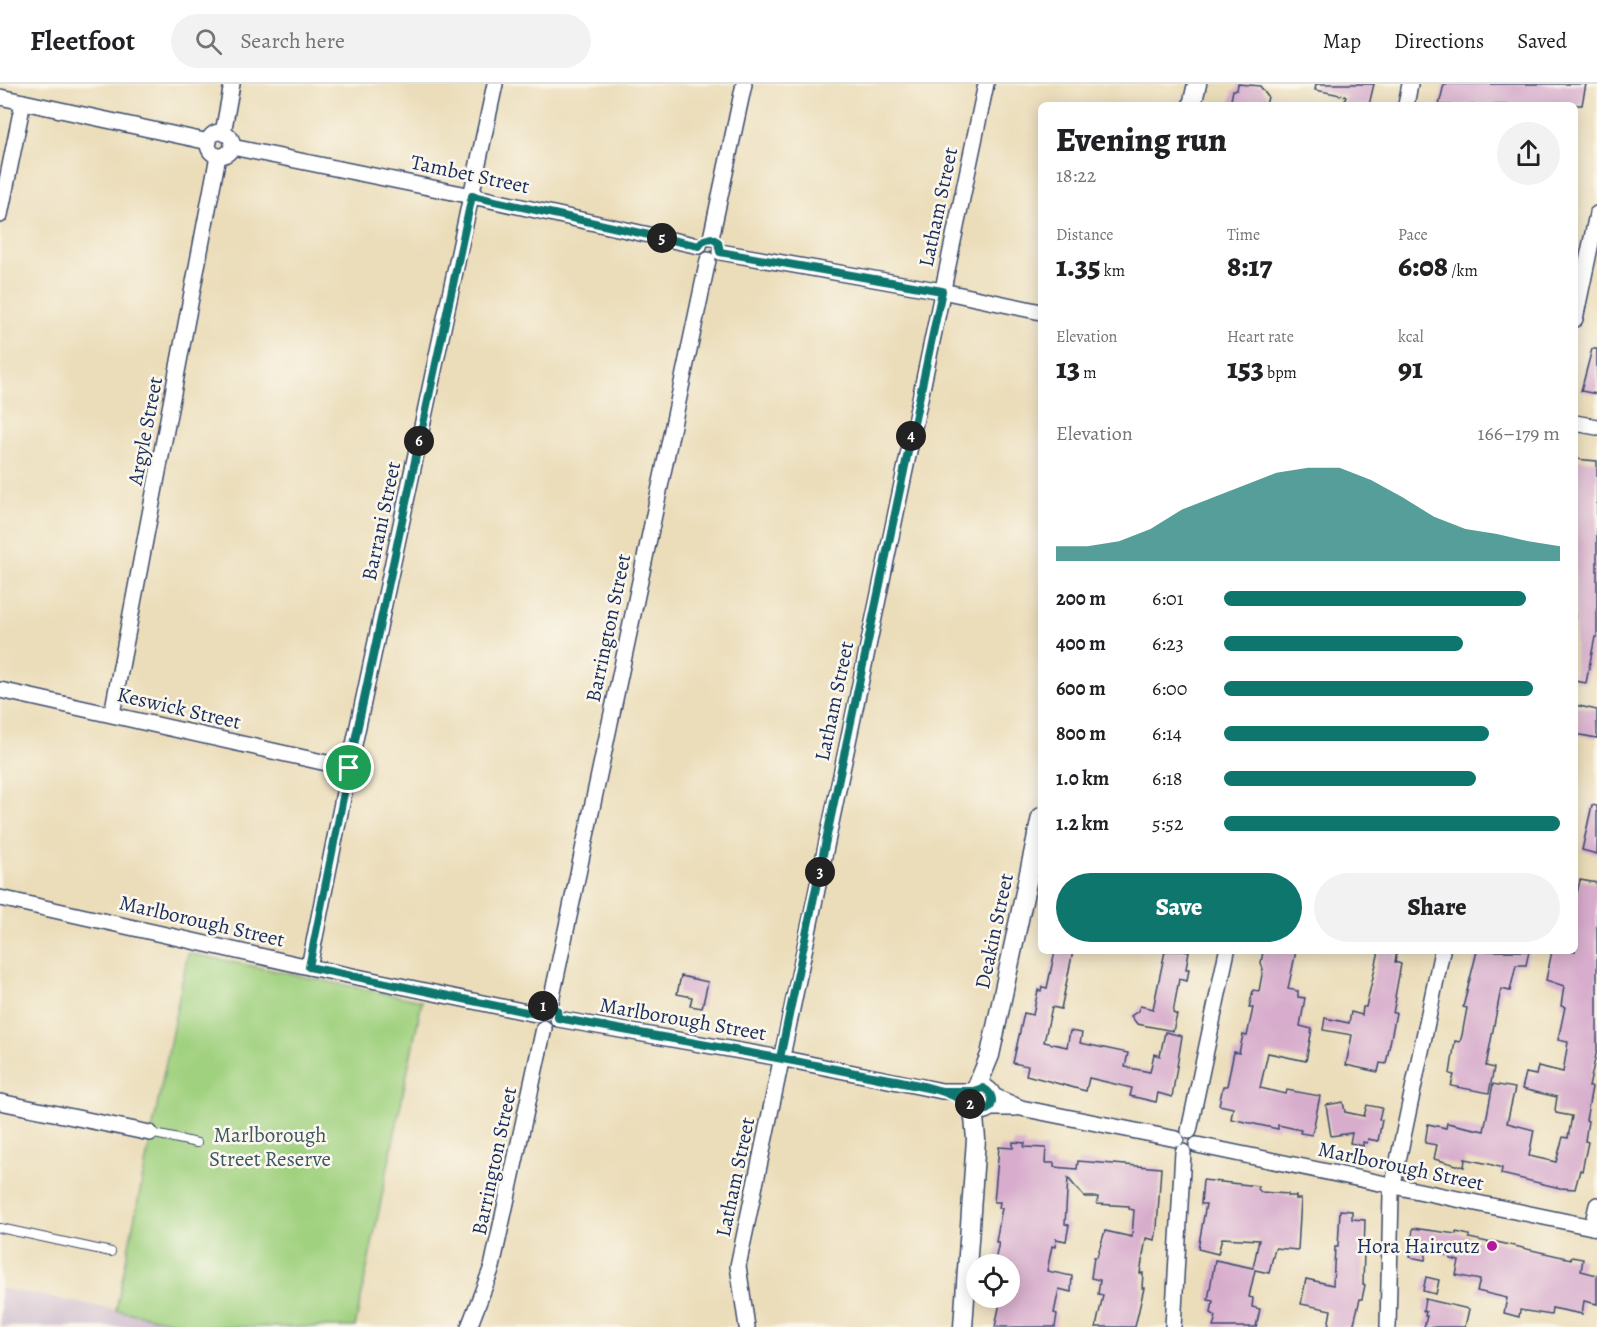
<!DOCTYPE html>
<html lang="en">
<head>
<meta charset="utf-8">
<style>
  body { margin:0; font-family:Alegreya,serif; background:#f2f2f2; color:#202124; height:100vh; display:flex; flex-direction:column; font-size:22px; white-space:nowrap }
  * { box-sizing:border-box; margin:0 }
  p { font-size:20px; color:#757577 }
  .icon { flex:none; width:33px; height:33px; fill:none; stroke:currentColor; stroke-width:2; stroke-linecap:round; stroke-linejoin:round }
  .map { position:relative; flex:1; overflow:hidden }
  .sheet { position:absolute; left:1038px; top:18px; width:540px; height:852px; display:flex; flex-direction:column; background:#fff; border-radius:9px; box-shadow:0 3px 15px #0003 }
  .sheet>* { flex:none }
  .controls { position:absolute; left:966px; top:1170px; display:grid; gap:12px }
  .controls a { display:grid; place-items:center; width:54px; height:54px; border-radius:50%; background:#fff; box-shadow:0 3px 15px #0003; font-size:30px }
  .pin { position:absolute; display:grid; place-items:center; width:51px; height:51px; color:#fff; margin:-26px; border:3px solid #fff; border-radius:50%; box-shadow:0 2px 6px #0007 }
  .km { position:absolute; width:30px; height:30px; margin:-15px; border-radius:50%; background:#222; color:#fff; font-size:16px; line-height:30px; text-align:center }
  .round { display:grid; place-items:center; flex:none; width:63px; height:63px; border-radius:32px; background:#f2f2f2 }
  .overview { display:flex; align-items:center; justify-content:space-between; height:102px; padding:0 18px }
  h1 { font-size:33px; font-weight:800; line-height:45px }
  .metrics { display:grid; grid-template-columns:repeat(3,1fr); gap:9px; height:102px; padding:6px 18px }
  .metrics div { display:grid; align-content:center }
  .metrics b { font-size:30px; font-weight:800 }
  .metrics small { font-size:16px; font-weight:400 }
  .metrics p { font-size:16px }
  .chart { height:168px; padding:12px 18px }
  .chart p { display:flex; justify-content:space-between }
  .chart svg { width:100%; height:108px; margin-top:6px; fill:#0f766e; opacity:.7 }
  .cta { display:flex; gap:12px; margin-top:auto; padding:12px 18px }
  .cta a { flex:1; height:69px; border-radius:36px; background:#0f766e; color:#fff; font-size:24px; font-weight:800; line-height:69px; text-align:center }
  .cta a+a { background:#f2f2f2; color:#202124 }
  ul { padding:0 18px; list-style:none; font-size:20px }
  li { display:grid; grid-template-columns:96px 72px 1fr; align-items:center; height:45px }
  li i { height:15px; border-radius:8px; background:#0f766e }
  header { display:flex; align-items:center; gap:36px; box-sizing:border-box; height:84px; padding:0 30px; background:#fff; border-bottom:2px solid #e0e0e0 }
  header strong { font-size:28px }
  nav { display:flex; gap:33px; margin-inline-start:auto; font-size:21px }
  .search { width:420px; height:54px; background:#f2f2f2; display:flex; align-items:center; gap:15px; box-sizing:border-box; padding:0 21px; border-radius:33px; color:#757577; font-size:22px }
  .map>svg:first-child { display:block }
  .industrial { fill:#cfbdce }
  .green { fill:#a0d17f; stroke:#5e806e; stroke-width:1.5 }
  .building { fill:#d7accc }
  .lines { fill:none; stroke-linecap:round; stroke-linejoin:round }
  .service-casing { stroke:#3a496c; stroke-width:10 }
  .minor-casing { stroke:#3a496c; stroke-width:18 }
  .tertiary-casing { stroke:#3a496c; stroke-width:21 }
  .service { stroke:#fff; stroke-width:8 }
  .minor { stroke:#fff; stroke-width:15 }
  .tertiary { stroke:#fff; stroke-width:18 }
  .route-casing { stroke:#fff; stroke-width:12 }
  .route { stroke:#0f766e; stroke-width:8 }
  .poi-dot { fill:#b5179e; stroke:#fbf7ec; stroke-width:2 }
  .labels { text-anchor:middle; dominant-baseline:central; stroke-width:5; stroke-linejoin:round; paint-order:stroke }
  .street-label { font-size:21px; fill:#1b2f5e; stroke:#fbf7ec }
  .park-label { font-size:21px; fill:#3c5866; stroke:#fbf7ec }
  .poi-label { font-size:21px; fill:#1b2f5e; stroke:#fbf7ec; text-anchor:end }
</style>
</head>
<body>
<header>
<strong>Fleetfoot</strong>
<div class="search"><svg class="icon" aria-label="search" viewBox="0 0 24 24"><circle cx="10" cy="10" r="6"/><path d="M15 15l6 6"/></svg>Search here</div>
<nav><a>Map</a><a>Directions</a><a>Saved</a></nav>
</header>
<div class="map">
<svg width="1597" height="1243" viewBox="0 0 1597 1243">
  <rect width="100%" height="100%" fill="#fbf7ec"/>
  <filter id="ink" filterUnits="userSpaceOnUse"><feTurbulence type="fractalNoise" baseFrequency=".0167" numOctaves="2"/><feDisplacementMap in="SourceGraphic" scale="12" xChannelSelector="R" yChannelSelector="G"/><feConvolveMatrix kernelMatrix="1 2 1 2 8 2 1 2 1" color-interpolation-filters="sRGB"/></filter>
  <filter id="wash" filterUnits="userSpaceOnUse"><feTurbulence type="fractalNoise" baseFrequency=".008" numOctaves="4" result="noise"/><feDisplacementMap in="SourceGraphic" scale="24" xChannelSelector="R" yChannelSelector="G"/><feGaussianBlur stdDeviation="1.35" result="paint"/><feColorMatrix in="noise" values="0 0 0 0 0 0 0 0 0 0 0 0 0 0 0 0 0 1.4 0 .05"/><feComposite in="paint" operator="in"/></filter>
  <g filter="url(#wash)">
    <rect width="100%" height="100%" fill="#ebddb9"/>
    <path class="industrial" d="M0,1204L116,1226L198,1243H0Z"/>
    <path class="green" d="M188,869L422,917L355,1243H198L116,1226Z"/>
    <g id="blocks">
      <g class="building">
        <path d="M1238,0L1260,2L1268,13L1266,21H1230L1233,6H1237Z"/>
        <path d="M1316,0H1374L1369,21H1344L1346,12L1315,6Z"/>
        <path d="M1444,0H1586L1582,21H1439Z"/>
        <path d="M1592,265H1597V310L1581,307Z"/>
        <path d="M1575,375L1597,377V553H1595L1586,599L1575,597Z"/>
        <path d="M1575,621L1597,626V654L1575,650Z"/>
        <path d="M1592,721L1597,722V770L1582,766Z"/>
        <path d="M1580,796L1597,799V966L1589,1003H1592L1586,1036L1588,1037L1585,1057L1588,1058L1582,1087L1580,1086L1575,1105L1560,1104L1501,1090L1502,1084L1489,1080L1465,1075L1464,1083L1434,1075L1437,1061L1425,1059L1428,1040L1446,1044L1447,1039L1484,1047L1493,1000L1515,1004L1507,1039L1534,1046L1529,1072L1556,1078L1563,1053L1568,1054L1572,1032L1556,1029L1555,1026L1557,1013L1522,1005L1526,989L1536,991L1538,982L1563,988L1568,958L1558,956L1565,923L1561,922L1564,902L1546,896L1552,867H1575V809L1577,810Z"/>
        <path d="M1055,867H1073L1061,925L1052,923L1044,958L1067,963L1070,947L1082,949L1080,959L1128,969L1125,983L1150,988L1154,970L1160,972L1165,948L1182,952L1172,1013L1158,1009L1156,1018L1130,1012L1132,1004L1089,994L1086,1007L1026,991L1028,982L1013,979L1024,929L1033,931L1038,906L1041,907L1042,903L1047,904Z"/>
        <path d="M1165,867H1189L1186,885H1189L1187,897L1179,895L1173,929L1177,931L1173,947L1137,940L1131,932L1138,927L1140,922L1153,925Z"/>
        <path d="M1263,867H1296L1288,905L1298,907V913L1305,914L1300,942L1312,945L1306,977L1268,969L1260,1004L1286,1010L1287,1006L1320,1012L1312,1051L1300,1049L1301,1046L1278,1041V1045L1231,1035L1233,1024L1219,1021L1223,1002H1227L1234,968L1239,969L1243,951L1247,952L1253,924H1249L1253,906L1259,907L1263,885L1261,879Z"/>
        <path d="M1379,867H1397L1395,878L1401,880L1395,913L1396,914L1393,929H1396L1386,980L1380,979L1378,988L1346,981L1352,951L1323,946L1325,934L1349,939L1351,928L1362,931L1363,923H1366Z"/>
        <path d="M1477,867H1529L1526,881H1516L1510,907L1501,905L1486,982L1494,984L1489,1009L1451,1002L1454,991L1450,990L1455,957L1460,958L1462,951L1467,924L1463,923Z"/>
        <path d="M681,892L708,898L702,924L690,922L692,913L677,910Z"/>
        <path d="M1343,1018L1345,1028L1364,1032L1367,1021L1382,1024L1379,1035L1382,1036L1378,1057L1368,1055L1367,1059L1363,1058V1062L1350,1059L1352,1049L1331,1052L1326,1021Z"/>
        <path d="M1013,1058L1025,1059L1024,1063L1046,1064L1045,1079H1054V1083L1077,1085L1078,1077L1161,1084L1157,1144L1155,1156L1146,1154L1140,1189H1143L1142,1204H1144L1135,1243H1096L1103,1211L1098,1210L1100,1196L1091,1194L1094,1173H1097L1105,1147L1132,1153L1134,1126L1129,1125V1122L1097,1120L1098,1113H1084L1068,1094L1065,1140L1069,1141L1066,1157L1056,1155L1055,1163L1052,1162L1047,1187L1072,1192L1071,1208L1059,1205L1054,1229L1057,1230L1055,1243H995L1001,1214H1010V1180H999V1178L995,1177L999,1158H996L1002,1124H999L1000,1118H994L999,1063L1013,1064Z"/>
        <path d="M1203,1096L1258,1102V1105L1261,1108L1288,1110L1287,1112H1296V1115H1301L1298,1166L1275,1164L1269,1189L1255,1186L1249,1213L1253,1214L1252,1223L1260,1225L1256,1243H1213L1216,1232L1211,1229L1213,1217L1208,1216L1215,1176L1253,1184L1259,1156L1222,1154L1218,1170L1198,1165L1206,1120H1201Z"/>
        <path d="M1340,1126L1352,1127V1135L1365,1136L1363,1200L1365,1201L1362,1215H1360L1353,1243H1328L1331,1226L1301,1220L1306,1195L1333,1201L1335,1163H1338Z"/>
        <path d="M1413,1144L1456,1150V1148L1469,1151V1154L1492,1159V1157L1571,1175L1572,1173L1583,1175L1581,1187L1597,1191V1220L1584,1217L1582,1230L1552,1224L1551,1231L1520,1226L1519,1233L1504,1229L1507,1214L1477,1207L1480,1196L1456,1191L1459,1177L1451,1175V1172L1427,1166L1425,1176L1410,1173Z"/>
        <path d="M1426,1193L1439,1196L1436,1210L1423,1207Z"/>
        <path d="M1425,1215L1469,1225L1465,1243H1424L1427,1232H1425L1426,1228L1423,1227Z"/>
      </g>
    </g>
  </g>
  <g filter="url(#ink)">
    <use href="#blocks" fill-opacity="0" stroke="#3a496c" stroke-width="1.5"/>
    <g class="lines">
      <g class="service-casing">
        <g id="service">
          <path d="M150,1049L197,1059"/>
          <path d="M0,1144L111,1168"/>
        </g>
      </g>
      <g class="minor-casing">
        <g id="minor">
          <path d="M0,13L209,58"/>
          <path d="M1406,21L1410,0"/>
          <circle cx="220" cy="60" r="12"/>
          <path d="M223,49L232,0"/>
          <path d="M232,63L472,112L699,162"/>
          <path d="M0,131L23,18"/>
          <path d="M711,154L744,0"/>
          <path d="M720,168L942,207L1041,228"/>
          <path d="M1575,235L1597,130"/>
          <path d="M1575,339L1597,343"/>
          <path d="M0,606L349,684"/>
          <path d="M112,630L218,72"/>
          <path d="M0,814L309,883L536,930"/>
          <path d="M309,883L349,684L495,0"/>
          <path d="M550,922L708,176"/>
          <path d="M558,935L780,974L942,1007H973"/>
          <path d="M991,1011L1021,1024L1176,1055"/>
          <path d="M0,1018L150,1049"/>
          <path d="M989,1024H1015"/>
          <path d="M1189,1047L1227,867"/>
          <path d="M1197,1061L1597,1144"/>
          <path d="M1592,1143L1597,1121"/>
          <path d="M469,1243L492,1183L544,944"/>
          <path d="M747,1243L738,1182L986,0"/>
          <path d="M1173,1243L1183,1068"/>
          <path d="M1388,1243L1391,1110L1442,867"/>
        </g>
      </g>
      <g class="tertiary-casing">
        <g id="tertiary">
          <path d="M1192,21L1197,0"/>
          <circle cx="981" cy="1015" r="11"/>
          <path d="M976,1005L990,971L1041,733"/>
          <path d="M963,1243L976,1055L973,1023"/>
        </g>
      </g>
      <use href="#service" class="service"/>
      <use href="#minor" class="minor"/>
      <use href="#tertiary" class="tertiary"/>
    </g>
  </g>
  <g class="lines" filter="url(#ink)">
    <g class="route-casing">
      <path id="route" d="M349,684L309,883L536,930L543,922H550L557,926L558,934C654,952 750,968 845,987C876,993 923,999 951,1011C957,1014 963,1016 968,1019C972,1021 974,1025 978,1027C993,1030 998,1011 983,1004L973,1007H942L780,974L942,207L720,168L718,158L711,154L704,156L699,162L472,112L349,684"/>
    </g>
    <use href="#route" class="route"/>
  </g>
  <circle class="poi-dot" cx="1492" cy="1162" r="6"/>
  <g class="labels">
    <g class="street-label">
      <text transform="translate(470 90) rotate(12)">Tambet Street</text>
      <text transform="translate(938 123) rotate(-78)">Latham Street</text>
      <text transform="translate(145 347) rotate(-79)">Argyle Street</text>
      <text transform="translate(381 437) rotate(-78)">Barrani Street</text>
      <text transform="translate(608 544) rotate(-78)">Barrington Street</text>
      <text transform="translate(834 617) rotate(-78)">Latham Street</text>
      <text transform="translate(179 624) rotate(13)">Keswick Street</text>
      <text transform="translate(202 837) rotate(13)">Marlborough Street</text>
      <text transform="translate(994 847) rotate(-78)">Deakin Street</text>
      <text transform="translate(683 935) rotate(10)">Marlborough Street</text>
      <text transform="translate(494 1077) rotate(-78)">Barrington Street</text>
      <text transform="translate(1401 1082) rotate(12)">Marlborough Street</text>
      <text transform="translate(735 1093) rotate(-78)">Latham Street</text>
    </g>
    <g class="park-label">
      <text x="270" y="1051">Marlborough<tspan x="270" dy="24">Street Reserve</tspan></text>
    </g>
    <g class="poi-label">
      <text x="1480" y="1162">Hora Haircutz</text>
    </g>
  </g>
</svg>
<div class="controls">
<a><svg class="icon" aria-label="locate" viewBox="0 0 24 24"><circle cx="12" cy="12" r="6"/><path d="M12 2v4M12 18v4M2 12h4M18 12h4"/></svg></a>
</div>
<div class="pin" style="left:349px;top:684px;background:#1e9e55"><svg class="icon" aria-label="arrive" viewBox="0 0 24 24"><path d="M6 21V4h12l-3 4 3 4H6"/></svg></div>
<b class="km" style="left:543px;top:922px">1</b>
<b class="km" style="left:970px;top:1020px">2</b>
<b class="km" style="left:820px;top:788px">3</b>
<b class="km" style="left:911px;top:352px">4</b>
<b class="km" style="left:662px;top:154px">5</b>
<b class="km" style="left:419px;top:357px">6</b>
<section class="sheet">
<div class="overview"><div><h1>Evening run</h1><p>18:22</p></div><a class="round"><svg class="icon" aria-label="share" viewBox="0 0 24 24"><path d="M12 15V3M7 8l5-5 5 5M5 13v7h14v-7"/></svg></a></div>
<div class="metrics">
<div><p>Distance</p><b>1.35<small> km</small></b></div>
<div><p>Time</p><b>8:17</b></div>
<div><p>Pace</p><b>6:08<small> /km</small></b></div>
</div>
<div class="metrics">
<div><p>Elevation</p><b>13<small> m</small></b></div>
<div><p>Heart rate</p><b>153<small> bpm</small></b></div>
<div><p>kcal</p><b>91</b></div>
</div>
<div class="chart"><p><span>Elevation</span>166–179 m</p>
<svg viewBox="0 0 160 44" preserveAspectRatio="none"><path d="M0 44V38L10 38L20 36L30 31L40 23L50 18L60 13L70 8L80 6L90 6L100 11L110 18L120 26L130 31L140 33L150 36L160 38V44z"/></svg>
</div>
<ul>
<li><b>200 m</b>6:01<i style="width:90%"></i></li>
<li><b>400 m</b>6:23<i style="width:71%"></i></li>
<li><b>600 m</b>6:00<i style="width:92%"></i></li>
<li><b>800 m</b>6:14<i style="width:79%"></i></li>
<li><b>1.0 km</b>6:18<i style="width:75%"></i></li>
<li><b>1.2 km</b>5:52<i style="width:100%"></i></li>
</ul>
<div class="cta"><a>Save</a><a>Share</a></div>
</section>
</div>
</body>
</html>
